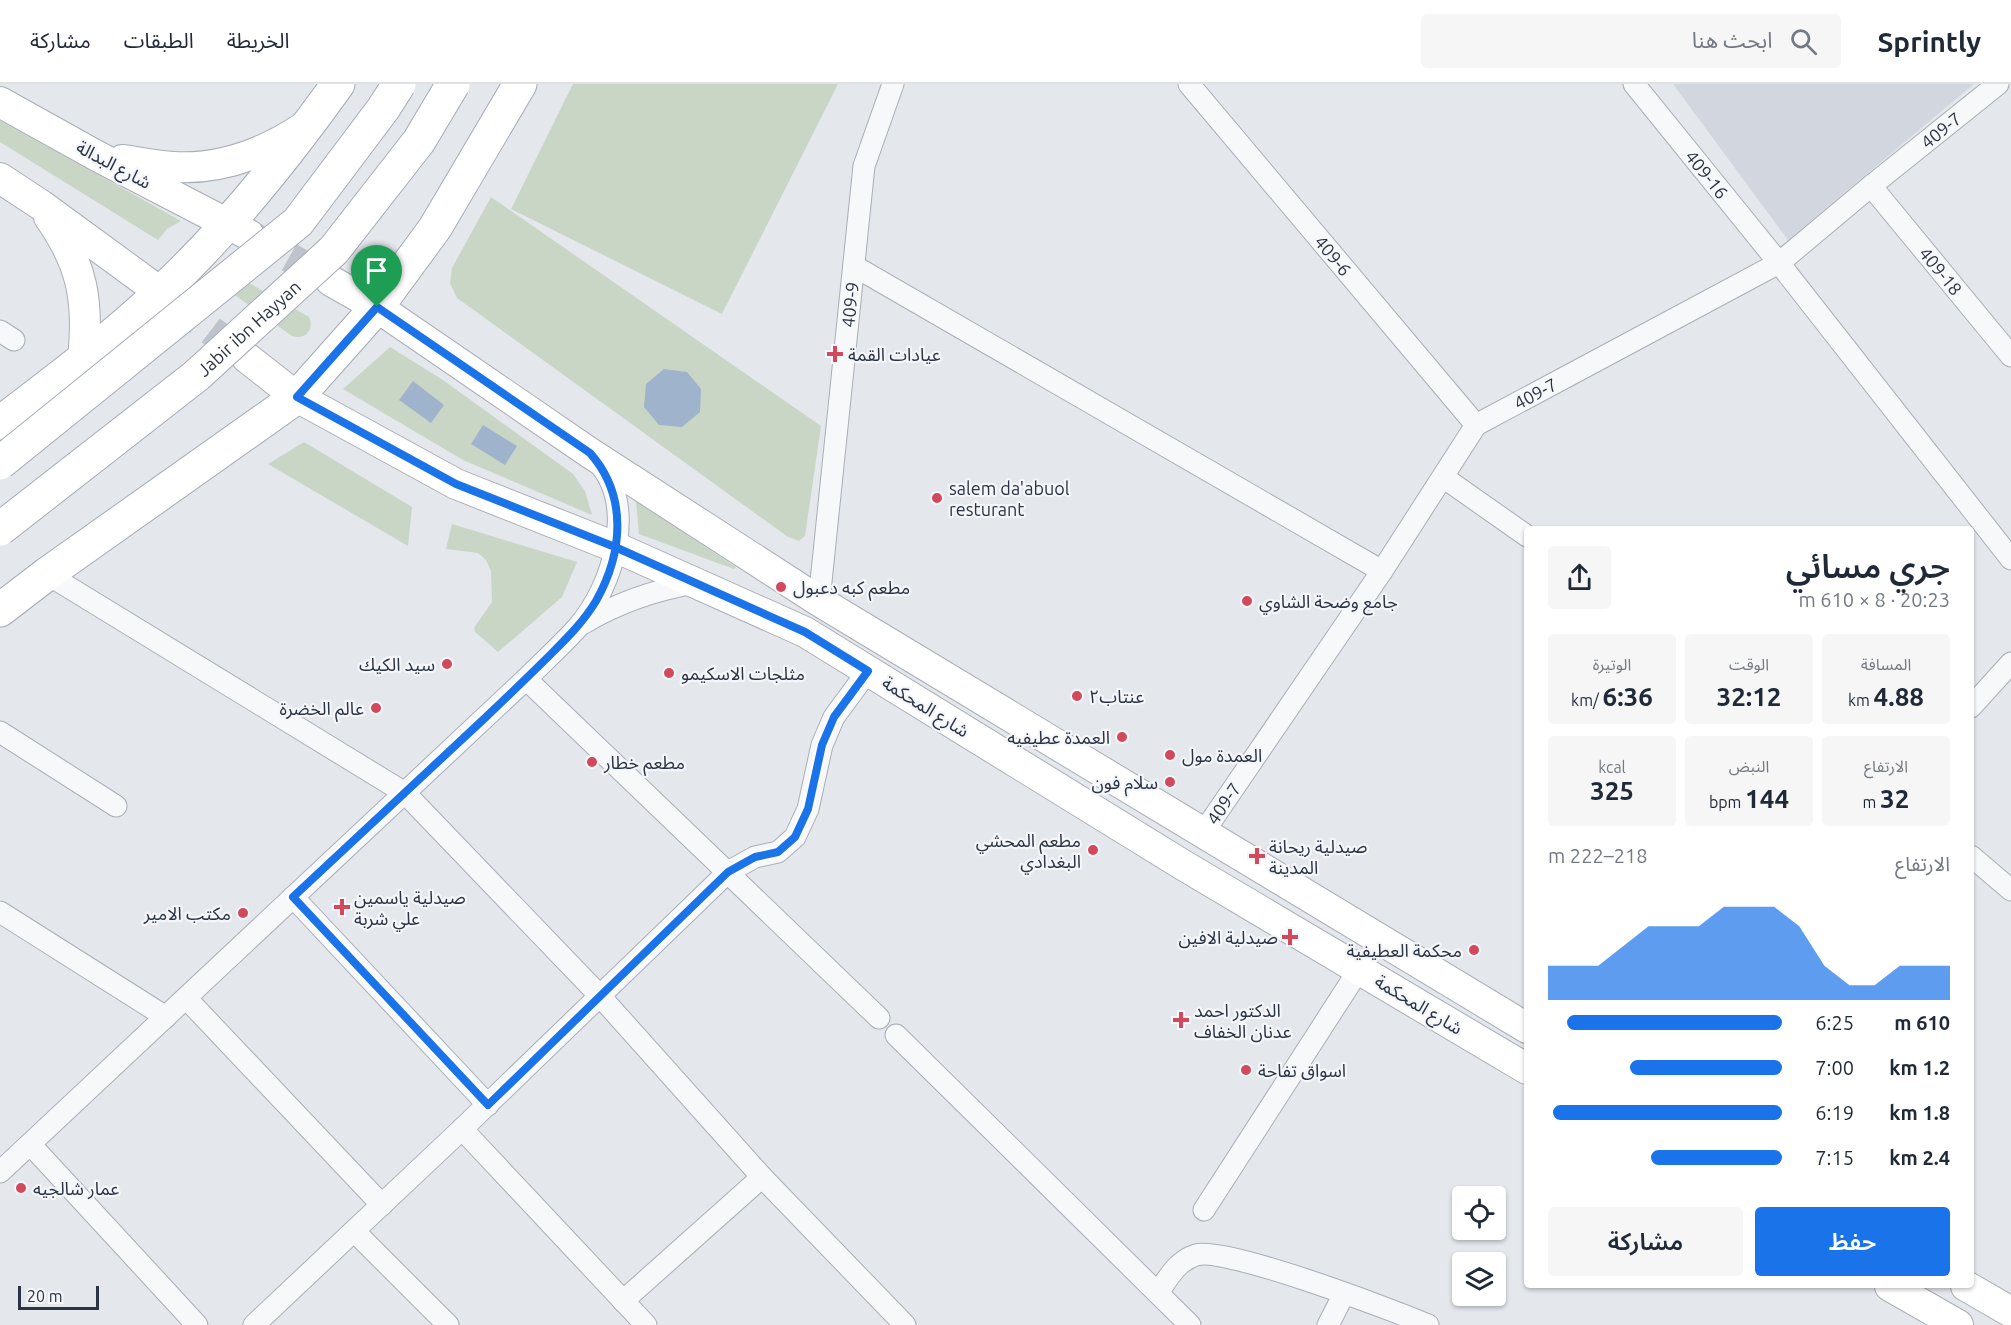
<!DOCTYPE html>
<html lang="ar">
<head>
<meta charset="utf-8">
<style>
  body { margin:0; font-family:Ubuntu,"Noto Sans Arabic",sans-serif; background:#f6f6f7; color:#1f2937; direction:rtl; height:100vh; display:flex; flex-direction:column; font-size:22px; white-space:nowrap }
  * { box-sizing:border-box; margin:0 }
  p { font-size:20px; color:#747a83 }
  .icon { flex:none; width:33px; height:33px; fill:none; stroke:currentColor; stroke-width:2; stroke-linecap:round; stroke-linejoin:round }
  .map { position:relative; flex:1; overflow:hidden; direction:ltr }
  .sheet { position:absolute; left:1524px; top:442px; width:450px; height:762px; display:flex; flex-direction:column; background:#fff; border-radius:6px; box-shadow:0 2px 4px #0004; direction:rtl }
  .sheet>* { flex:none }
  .fabs { position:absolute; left:1452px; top:1102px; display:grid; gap:12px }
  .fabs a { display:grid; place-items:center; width:54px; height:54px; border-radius:6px; background:#fff; box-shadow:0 2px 4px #0004; font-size:30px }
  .scale { position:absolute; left:18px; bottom:15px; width:81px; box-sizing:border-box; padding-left:6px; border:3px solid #2b3445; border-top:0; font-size:16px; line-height:21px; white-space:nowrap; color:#2b3445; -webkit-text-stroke:4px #f4f6f9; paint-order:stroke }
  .pin { position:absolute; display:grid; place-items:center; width:51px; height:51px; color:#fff; margin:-62px -26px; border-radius:50% 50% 50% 0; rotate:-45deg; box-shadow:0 0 6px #0007 }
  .pin .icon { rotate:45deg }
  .round { display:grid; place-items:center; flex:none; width:63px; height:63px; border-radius:6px; background:#f6f6f7 }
  .headline { display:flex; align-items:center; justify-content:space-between; height:102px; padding:0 24px }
  h1 { font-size:33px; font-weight:600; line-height:45px }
  .stats { display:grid; grid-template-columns:repeat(3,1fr); gap:9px; height:102px; padding:6px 24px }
  .stats div { display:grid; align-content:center; border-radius:6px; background:#f6f6f7; text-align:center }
  .stats b { font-size:26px; font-weight:600 }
  .stats small { font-size:16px; font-weight:400 }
  .stats p { font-size:16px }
  .chart { height:168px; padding:12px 24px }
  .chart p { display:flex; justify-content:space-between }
  .chart svg { width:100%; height:108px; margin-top:6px; fill:#1a73e8; opacity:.7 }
  .action { display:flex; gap:12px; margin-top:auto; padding:12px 24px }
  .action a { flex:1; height:69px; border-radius:6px; background:#1a73e8; color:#fff; font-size:24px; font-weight:600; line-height:69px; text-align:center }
  .action a+a { background:#f6f6f7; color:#1f2937 }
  ul { padding:0 24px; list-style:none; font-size:20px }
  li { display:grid; grid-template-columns:96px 72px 1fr; align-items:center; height:45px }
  li i { height:15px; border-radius:8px; background:#1a73e8 }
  header { display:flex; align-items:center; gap:36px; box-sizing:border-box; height:84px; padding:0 30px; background:#fff; border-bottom:2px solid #e0e1e3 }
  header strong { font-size:28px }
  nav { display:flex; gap:33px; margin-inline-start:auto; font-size:21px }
  .search { width:420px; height:54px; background:#f6f6f7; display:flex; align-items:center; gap:15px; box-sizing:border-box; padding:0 21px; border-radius:6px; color:#747a83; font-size:22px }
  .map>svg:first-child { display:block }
  .built { fill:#d2d6de }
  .green { fill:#c9d6c5 }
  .water { fill:#9fb4cc }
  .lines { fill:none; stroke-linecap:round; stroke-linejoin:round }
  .secondary-tunnel { stroke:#bfc3cb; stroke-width:30; stroke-dasharray:30 15; stroke-linecap:butt }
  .street-casing { stroke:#a9aeb7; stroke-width:23 }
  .secondary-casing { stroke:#a9aeb7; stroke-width:32 }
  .primary-casing { stroke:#a3abb8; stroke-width:35 }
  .street { stroke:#f7f8fa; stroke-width:21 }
  .secondary { stroke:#fff; stroke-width:30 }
  .primary { stroke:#fff; stroke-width:33 }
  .primary-bridge-casing { stroke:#a3abb8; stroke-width:35; stroke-linecap:butt }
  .primary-bridge { stroke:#fff; stroke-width:33 }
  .route-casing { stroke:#fff; stroke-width:12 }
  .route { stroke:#1a73e8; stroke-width:8 }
  .poi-dot { fill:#d1495b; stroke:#f4f6f9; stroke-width:2 }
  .labels { text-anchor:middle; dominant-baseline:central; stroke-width:4.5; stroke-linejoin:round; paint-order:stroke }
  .street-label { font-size:18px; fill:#2b3445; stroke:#f4f6f9 }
  .poi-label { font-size:18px; fill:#2b3445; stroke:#f4f6f9; text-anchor:start }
</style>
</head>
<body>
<header>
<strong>Sprintly</strong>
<div class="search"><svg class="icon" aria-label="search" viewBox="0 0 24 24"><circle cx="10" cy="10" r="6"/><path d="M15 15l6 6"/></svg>ابحث هنا</div>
<nav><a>الخريطة</a><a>الطبقات</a><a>مشاركة</a></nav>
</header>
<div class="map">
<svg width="2011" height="1241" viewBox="0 0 2011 1241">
  <rect width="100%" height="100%" fill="#e4e7ec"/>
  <path class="built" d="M1673,0H1974L1788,156Z"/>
  <g class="green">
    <path d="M573,0H838L722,230L511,125Z"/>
    <path d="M0,36L181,137L167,145L158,156L0,58Z"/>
    <path d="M491,113L821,342L805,452L799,457L788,453L457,214L450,199L452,184Z"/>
    <path d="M231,189L309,233C315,246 305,256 292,252L221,201Z"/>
    <path d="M390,263L443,296L573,390L585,407L592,431L463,376L343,305Z"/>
    <path d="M304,358L412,423L408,462L268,380Z"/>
    <path d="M636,417L736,483L734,485L639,450Z"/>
    <path d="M452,440L577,478L562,513L498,568L475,548L474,544L492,518L491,487L486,476L478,469L446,465Z"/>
  </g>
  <g class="water">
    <path d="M664,285L687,288L701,305L700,328L682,343L659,341L644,323L646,300Z"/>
    <path d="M413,297L444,321L431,339L399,316Z"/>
    <path d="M483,341L517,362L505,381L471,360Z"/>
  </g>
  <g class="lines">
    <g class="secondary-tunnel">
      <path d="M250,151L331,197"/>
      <path d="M175,219L247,274"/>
    </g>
    <g class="street-casing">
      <g id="street">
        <path id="s1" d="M1189,0L1476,341"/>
        <path id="s2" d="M1634,0L1779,179L2011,475"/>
        <path id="s3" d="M1871,102L2011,272"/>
        <path d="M854,182L1382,487"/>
        <path d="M0,247L14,256"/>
        <path d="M1443,393L1527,452"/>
        <path d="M47,490L405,709L600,912L762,1093L905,1241"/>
        <path id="s4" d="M819,517L864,82L893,0"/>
        <path d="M584,539C619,518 655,506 695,499"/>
        <path d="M526,595L879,934"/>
        <path d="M1971,623L2011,579"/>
        <path d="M0,648L116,722"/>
        <path id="s5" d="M1203,749L1382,487L1476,341L1779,179L1871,102L1998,0"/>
        <path d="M1971,772L2011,806"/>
        <path d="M293,813L488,1021"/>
        <path d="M0,828L166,933"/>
        <path d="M186,914L382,1121"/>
        <path d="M896,951L1190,1241"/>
        <path d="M462,1045L646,1241"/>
        <path d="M30,1060L197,1241"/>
        <path d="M0,1088L526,595C543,578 562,561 578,543C613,502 638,422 597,377"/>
        <path d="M1204,1126L1360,884"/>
        <path d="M354,1147L448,1241"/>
        <path d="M1158,1209C1168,1194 1177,1177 1196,1171C1224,1162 1393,1226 1428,1241"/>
        <path d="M623,1217L762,1093"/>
        <path d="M254,1241L462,1045L728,788L755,773L778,768L795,753L808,725L822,661L834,633L868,587"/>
        <path d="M1328,1241L1344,1210"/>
      </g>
    </g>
    <g class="secondary-casing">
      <g id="secondary">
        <path d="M0,18L97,72L249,151"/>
        <path d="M122,76C138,78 156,82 173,83C221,86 265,69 304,43"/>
        <path d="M0,94L41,121L175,219"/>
        <path d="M49,133C83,181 89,218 83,276"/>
        <path d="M331,197L377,223L590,369L819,517L1527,944"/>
        <path d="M247,274L297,313L456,400L615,463L805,548L1183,781L1527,985"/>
        <path d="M1890,1202L1958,1241"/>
        <path d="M1966,1202L2011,1228"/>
      </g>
    </g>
    <g class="primary-casing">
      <g id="primary">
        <path d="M0,339C55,297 110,256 160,209C227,147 285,74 338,0"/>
        <path d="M0,526L47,490L297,313L377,223L435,144L520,0"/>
      </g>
    </g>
    <use href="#street" class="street"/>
    <use href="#secondary" class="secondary"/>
    <use href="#primary" class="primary"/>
    <g class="primary-bridge-casing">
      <g id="primary-bridge">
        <path d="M0,379L298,138L383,25L399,0"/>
        <path id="s6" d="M0,445L196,292L334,166L419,57L453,0"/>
      </g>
    </g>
    <use href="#primary-bridge" class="primary-bridge"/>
  </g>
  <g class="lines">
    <g class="route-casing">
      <path id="route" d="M377,223L590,369C628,412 623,469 596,517C584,537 568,553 552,569C530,591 508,612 486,633C422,693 358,753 293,813L488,1021L728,788L755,773L778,768L795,753L808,725L822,661L834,633L868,587L805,548L615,463L456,400L297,313L377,223"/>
    </g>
    <use href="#route" class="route"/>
  </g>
  <g class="poi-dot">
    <path d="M832 261h6v6h6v6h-6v6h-6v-6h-6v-6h6z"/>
    <circle cx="937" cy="414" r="6"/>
    <circle cx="781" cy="503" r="6"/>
    <circle cx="1247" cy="517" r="6"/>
    <circle cx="447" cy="580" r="6"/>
    <circle cx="669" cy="589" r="6"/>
    <circle cx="1077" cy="612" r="6"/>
    <circle cx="376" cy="624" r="6"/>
    <circle cx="1122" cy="653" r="6"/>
    <circle cx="1170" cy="671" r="6"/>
    <circle cx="592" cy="678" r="6"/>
    <circle cx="1170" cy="698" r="6"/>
    <circle cx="1093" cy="766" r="6"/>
    <path d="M1254 763h6v6h6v6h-6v6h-6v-6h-6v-6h6z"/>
    <path d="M339 814h6v6h6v6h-6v6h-6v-6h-6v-6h6z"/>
    <circle cx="243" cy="829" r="6"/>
    <path d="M1287 844h6v6h6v6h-6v6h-6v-6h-6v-6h6z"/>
    <circle cx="1474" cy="866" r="6"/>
    <path d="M1178 927h6v6h6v6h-6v6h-6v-6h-6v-6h6z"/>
    <circle cx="1246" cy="986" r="6"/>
    <circle cx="21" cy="1104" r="6"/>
  </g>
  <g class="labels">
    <g class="street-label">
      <text stroke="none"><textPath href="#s5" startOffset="1044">409-7</textPath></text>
      <text transform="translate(114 80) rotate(28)">شارع البدالة</text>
      <text stroke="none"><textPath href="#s2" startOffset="116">409-16</textPath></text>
      <text stroke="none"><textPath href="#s1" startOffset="224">409-6</textPath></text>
      <text stroke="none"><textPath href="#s3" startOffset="110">409-18</textPath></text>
      <text stroke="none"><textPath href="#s4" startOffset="298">409-9</textPath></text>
      <text stroke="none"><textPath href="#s6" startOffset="320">Jabir ibn Hayyan</textPath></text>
      <text stroke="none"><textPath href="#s5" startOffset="558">409-7</textPath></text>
      <text transform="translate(926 622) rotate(32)">شارع المحكمة</text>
      <text stroke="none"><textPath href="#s5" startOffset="36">409-7</textPath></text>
      <text transform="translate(1419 920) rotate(31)">شارع المحكمة</text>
    </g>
    <g class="poi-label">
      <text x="848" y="270">عيادات القمة</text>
      <text x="949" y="404">salem da'abuol<tspan x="949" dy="21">resturant</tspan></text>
      <text x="793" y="503">مطعم كبه دعبول</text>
      <text x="1259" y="517">جامع وضحة الشاوي</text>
      <text x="435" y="580" text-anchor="end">سيد الكيك</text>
      <text x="681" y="589">مثلجات الاسكيمو</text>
      <text x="1089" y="612">عنتاب٢</text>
      <text x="364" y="624" text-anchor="end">عالم الخضرة</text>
      <text x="1110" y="653" text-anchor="end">العمدة عطيفيه</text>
      <text x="1182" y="671">العمدة مول</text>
      <text x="604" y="678">مطعم خطار</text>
      <text x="1158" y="698" text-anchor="end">سلام فون</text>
      <text x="1081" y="756" text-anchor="end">مطعم المحشي<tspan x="1081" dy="21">البغدادي</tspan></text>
      <text x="1269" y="762">صيدلية ريحانة<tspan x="1269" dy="21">المدينة</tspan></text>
      <text x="354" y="813">صيدلية ياسمين<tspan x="354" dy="21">علي شربة</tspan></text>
      <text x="231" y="829" text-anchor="end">مكتب الامير</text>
      <text x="1278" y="853" text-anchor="end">صيدلية الافين</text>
      <text x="1462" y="866" text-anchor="end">محكمة العطيفية</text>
      <text x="1194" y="926">الدكتور احمد<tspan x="1194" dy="21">عدنان الخفاف</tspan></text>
      <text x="1258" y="986">اسواق تفاحة</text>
      <text x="33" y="1104">عمار شالجيه</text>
    </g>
  </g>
</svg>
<div class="fabs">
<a><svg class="icon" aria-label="locate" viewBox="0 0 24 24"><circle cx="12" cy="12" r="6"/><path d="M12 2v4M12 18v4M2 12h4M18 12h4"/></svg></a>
<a><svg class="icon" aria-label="layers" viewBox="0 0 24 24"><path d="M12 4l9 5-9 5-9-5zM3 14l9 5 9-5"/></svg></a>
</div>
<div class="scale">20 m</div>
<div class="pin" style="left:377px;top:223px;background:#1e9e55"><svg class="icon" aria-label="arrive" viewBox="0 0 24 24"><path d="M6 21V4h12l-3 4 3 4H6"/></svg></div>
<section class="sheet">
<div class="headline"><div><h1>جري مسائي</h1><p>20:23 · 8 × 610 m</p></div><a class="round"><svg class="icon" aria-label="share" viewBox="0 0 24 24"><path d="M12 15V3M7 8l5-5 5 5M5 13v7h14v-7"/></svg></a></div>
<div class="stats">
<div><p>المسافة</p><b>4.88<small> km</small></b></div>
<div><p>الوقت</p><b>32:12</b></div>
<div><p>الوتيرة</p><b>6:36<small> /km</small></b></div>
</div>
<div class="stats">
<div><p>الارتفاع</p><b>32<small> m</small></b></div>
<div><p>النبض</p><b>144<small> bpm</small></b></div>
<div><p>kcal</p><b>325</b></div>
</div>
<div class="chart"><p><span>الارتفاع</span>218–222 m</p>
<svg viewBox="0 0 160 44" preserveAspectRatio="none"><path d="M0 44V30L10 30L20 30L30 22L40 14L50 14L60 14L70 6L80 6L90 6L100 14L110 30L120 38L130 38L140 30L150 30L160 30V44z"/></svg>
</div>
<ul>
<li><b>610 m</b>6:25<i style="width:92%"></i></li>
<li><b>1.2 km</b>7:00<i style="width:65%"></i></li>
<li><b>1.8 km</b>6:19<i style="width:98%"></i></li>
<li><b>2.4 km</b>7:15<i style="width:56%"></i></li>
</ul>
<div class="action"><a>حفظ</a><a>مشاركة</a></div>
</section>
</div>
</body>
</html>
